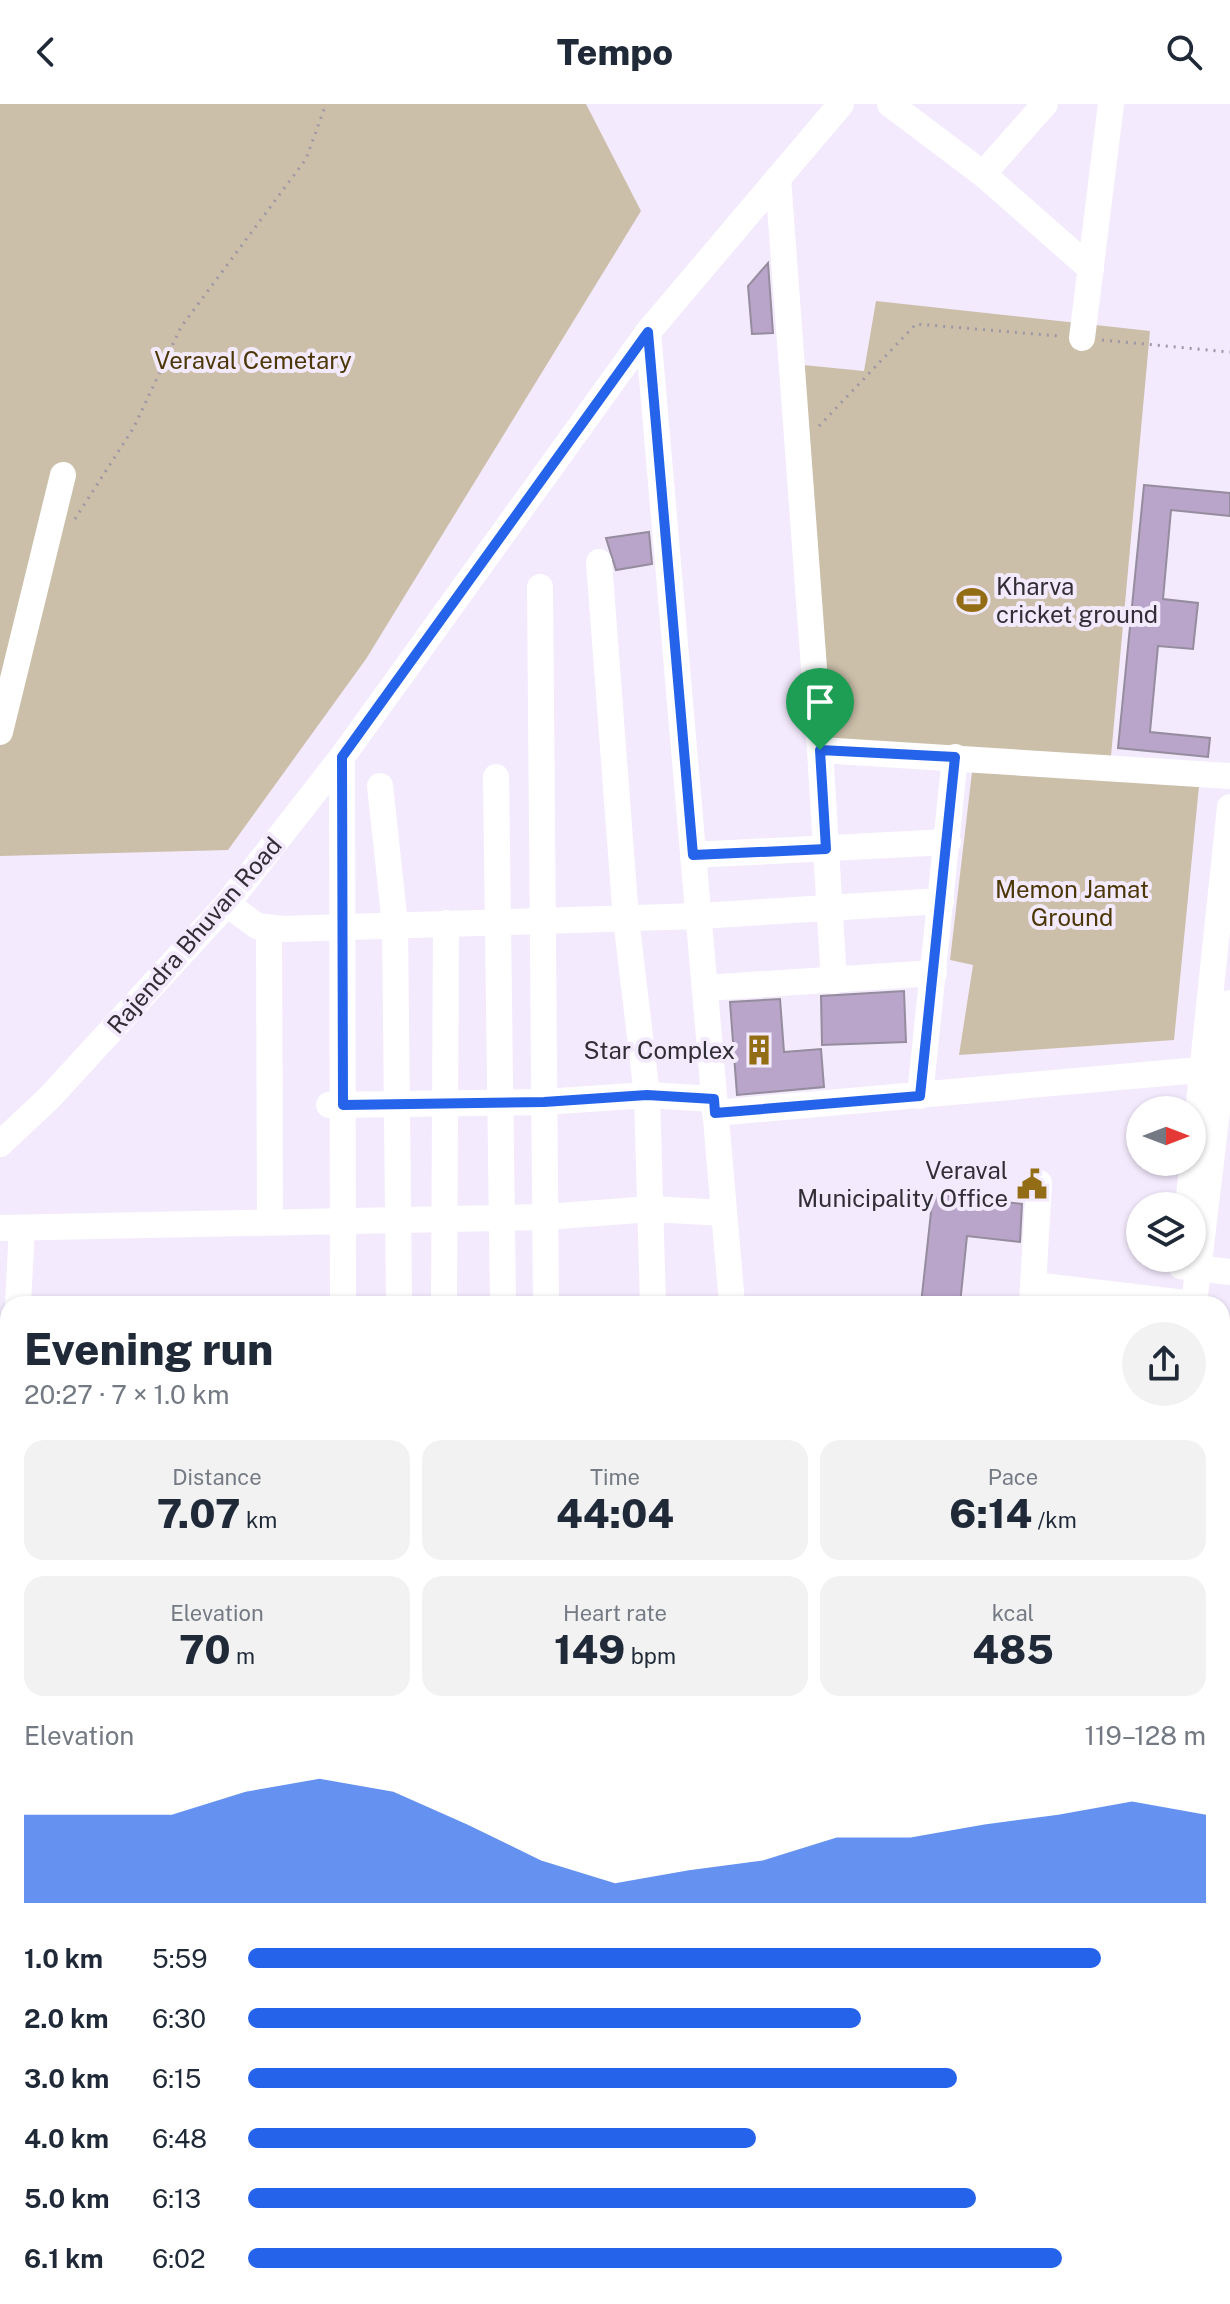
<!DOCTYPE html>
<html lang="en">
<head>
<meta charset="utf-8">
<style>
  body { margin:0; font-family:"Public Sans",sans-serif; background:#f2f2f3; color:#1f2937; height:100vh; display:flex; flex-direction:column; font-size:30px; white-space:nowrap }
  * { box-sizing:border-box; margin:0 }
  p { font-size:26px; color:#747a83 }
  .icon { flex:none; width:44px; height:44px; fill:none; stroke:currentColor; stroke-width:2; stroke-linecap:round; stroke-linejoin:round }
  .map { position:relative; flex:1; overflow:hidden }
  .panel { position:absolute; left:0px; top:1192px; width:1230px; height:1008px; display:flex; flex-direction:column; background:#fff; border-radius:24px 24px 0 0; box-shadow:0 2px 6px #0004 }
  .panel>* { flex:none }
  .needle { width:52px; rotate:90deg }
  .fabs { position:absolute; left:1126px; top:992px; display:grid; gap:16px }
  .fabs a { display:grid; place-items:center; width:80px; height:80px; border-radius:50%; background:#fff; box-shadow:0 2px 6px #0004; font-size:40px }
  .pin { position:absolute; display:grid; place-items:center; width:68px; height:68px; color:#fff; margin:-82px -34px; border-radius:50% 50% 50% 0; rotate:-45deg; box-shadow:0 0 8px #0007 }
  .pin .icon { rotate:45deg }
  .round { display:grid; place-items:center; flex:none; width:84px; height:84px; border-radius:42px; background:#f2f2f3 }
  .head { display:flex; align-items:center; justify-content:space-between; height:136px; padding:0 24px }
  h1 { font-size:44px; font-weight:800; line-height:60px }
  .figures { display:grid; grid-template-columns:repeat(3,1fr); gap:12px; height:136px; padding:8px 24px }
  .figures div { display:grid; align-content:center; border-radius:20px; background:#f2f2f3; text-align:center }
  .figures b { font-size:40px; font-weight:800 }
  .figures small { font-size:22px; font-weight:400 }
  .figures p { font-size:22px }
  .chart { height:224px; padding:16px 24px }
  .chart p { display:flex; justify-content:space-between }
  .chart svg { width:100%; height:144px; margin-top:8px; fill:#2563eb; opacity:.7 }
  ul { padding:0 24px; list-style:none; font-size:26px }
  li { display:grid; grid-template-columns:128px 96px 1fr; align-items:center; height:60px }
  li i { height:20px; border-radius:10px; background:#2563eb }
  header { display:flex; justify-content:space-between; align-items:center; height:104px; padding:0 24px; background:#fff; font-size:36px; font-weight:800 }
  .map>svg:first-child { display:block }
  .green { fill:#cbbfa9 }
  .building { fill:#b8a5c9; stroke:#958c9d; stroke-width:2 }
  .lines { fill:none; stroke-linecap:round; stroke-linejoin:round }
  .path { stroke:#9e97a5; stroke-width:3; stroke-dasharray:2 6; stroke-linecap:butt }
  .minor { stroke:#fff; stroke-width:26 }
  .major { stroke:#fff; stroke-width:34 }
  .route-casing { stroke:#fff; stroke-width:16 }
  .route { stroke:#2563eb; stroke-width:10 }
  .labels { text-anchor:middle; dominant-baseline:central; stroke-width:8; stroke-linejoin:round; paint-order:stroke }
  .park-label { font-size:24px; fill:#4c3707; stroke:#f4eafd }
  .poi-label { font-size:24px; fill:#322e35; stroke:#f4eafd; text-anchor:end }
  .street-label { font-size:24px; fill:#322e35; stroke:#f4eafd }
</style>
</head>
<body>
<header><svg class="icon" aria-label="back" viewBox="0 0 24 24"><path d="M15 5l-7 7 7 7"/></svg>Tempo<svg class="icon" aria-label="search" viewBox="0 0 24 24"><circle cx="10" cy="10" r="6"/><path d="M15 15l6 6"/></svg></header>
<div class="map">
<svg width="1230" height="2200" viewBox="0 0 1230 2200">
  <rect width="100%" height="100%" fill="#f4eafd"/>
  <g class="green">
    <path d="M0,0H586L641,107L366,555L228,746L0,752Z"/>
    <path d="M876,197L1150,227L1111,652L843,638L833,634L827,624L803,261L864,267Z"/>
    <path d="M972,668L1199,682L1174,936L959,951L973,861L950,856Z"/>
  </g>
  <g class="building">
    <path d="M768,159L773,229L752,230L748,182Z"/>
    <path d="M1144,381L1230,389V412L1171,406L1163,495L1198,499L1193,545L1158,542L1150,628L1210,634L1208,653L1118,644Z"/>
    <path d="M649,428L652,460L616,466L606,434Z"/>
    <path d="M904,887L906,938L822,941L821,892Z"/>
    <path d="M780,895L784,948L821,945L824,983L737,991L730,898Z"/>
    <path d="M933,1090L1022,1100L1020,1138L967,1132L960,1200H921Z"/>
  </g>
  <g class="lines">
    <g class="path">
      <path d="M1102,236L1230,248"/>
      <path d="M819,322L916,220L1059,232"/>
      <path d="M75,415L134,323L181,223L306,55L326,0"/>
    </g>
    <g class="minor">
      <path d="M890,0L983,70L1091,165"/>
      <path d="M983,70L1045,0"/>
      <path d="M778,74L820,646L1230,672"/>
      <path d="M648,228L732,1200"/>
      <path d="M1082,234L1111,0"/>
      <path d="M599,458L626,815L647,991L653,1200"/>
      <path d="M540,483L546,1200"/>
      <path d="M0,628L63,371"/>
      <path d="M820,646L834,877"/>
      <path d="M342,653L343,1200"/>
      <path d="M496,673L503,1200"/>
      <path d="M380,682L395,820L399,1200"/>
      <path d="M693,751L948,738"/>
      <path d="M227,800L257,822L284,825L699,812L941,797"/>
      <path d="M269,824L270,1118"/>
      <path d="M705,884L934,869"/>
      <path d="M920,992L955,653"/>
      <path d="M329,1001L544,998L647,991L714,995"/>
      <path d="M715,1009L1222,964"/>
      <path d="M0,1040L50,993L227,800L342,653L648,228L841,0"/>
      <path d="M1188,1102L1230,703"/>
      <path d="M0,1124L546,1113L651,1105L724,1109"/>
      <path d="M1181,1162L1230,1168"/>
      <path d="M1034,1181L1193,1200"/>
      <path d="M18,1200L22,1124"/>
      <path d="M444,1200L446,819"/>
      <path d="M1032,1200L1039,1079"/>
      <path d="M1194,1200L1230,899"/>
      <path d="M0,1371H8"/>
      <path d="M1222,1588L1230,1589"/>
      <path d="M0,1590L8,1420"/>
      <path d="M0,1646H8"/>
      <path d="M0,1714H8"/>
      <path d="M1222,2035L1230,2033"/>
      <path d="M1222,2060L1230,2058"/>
      <path d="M1222,2119H1230"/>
      <path d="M0,2127L8,2128"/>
      <path d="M13,2192V2200"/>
      <path d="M392,2192V2200"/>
      <path d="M820,2192L821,2200"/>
      <path d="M202,2200V2192"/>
    </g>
    <g class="major">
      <path d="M1222,1768L1230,1759"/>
      <path d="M1222,1797L1230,1789"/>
      <path d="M0,1959L8,1960"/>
      <path d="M1087,2200L1088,2192"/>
    </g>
  </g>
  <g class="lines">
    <g class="route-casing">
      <path id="route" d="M648,228L693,751L826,745L820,646L955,653L920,992L715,1009L714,995L647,991L544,998L343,1001L342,653Z"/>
    </g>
    <use href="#route" class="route"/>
  </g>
  <defs>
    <g id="stadium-bare" transform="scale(2.4)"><path d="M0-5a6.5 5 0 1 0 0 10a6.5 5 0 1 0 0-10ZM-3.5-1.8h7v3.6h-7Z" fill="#936d15" stroke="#f4eafd" stroke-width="2.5" paint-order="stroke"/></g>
    <g id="building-bare" transform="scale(2.4)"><path d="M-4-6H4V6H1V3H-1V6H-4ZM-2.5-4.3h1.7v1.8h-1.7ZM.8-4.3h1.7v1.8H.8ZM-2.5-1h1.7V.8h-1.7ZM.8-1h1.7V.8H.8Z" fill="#936d15" stroke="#f4eafd" stroke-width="2.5" paint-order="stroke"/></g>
    <g id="civic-bare" transform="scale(2.4)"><path d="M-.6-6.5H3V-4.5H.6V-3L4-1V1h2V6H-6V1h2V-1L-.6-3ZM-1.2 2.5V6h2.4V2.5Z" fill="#936d15" stroke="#f4eafd" stroke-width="2.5" paint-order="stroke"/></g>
  </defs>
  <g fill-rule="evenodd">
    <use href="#stadium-bare" x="972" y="496"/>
    <use href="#building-bare" x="759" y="946"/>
    <use href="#civic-bare" x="1032" y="1080"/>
  </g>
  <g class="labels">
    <g class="park-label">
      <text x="253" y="256">Veraval Cemetary</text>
      <text x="1072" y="785">Memon Jamat<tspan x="1072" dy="28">Ground</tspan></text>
    </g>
    <g class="poi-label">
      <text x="996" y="482" text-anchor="start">Kharva<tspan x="996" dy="28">cricket ground</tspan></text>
      <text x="735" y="946">Star Complex</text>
      <text x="1008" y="1066">Veraval<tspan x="1008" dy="28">Municipality Office</tspan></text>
    </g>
    <g class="street-label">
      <text transform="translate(194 831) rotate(-49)">Rajendra Bhuvan Road</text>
    </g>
  </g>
</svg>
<div class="fabs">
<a><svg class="needle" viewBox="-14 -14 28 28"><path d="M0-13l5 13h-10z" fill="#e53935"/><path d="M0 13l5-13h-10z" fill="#747a83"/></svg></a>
<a><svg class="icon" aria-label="layers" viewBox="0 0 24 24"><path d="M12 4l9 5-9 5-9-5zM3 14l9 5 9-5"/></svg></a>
</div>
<div class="pin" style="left:820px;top:646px;background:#1e9e55"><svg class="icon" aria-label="arrive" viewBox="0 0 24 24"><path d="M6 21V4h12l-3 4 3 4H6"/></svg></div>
<section class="panel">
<div class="head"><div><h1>Evening run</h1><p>20:27 · 7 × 1.0 km</p></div><a class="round"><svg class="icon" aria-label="share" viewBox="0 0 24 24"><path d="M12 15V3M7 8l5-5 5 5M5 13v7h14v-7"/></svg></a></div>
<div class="figures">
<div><p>Distance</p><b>7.07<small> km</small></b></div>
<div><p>Time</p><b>44:04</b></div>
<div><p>Pace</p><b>6:14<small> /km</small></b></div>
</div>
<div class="figures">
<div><p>Elevation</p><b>70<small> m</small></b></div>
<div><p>Heart rate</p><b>149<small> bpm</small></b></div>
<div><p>kcal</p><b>485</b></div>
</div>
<div class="chart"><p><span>Elevation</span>119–128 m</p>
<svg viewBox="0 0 160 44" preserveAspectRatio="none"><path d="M0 44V17L10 17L20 17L30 10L40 6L50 10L60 20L70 31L80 38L90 34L100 31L110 24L120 24L130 20L140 17L150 13L160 17V44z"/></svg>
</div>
<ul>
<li><b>1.0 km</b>5:59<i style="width:89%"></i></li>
<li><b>2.0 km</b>6:30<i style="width:64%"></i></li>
<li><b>3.0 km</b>6:15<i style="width:74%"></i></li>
<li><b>4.0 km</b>6:48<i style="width:53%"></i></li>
<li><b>5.0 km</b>6:13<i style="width:76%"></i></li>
<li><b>6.1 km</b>6:02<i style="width:85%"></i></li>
</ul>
</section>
</div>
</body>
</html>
